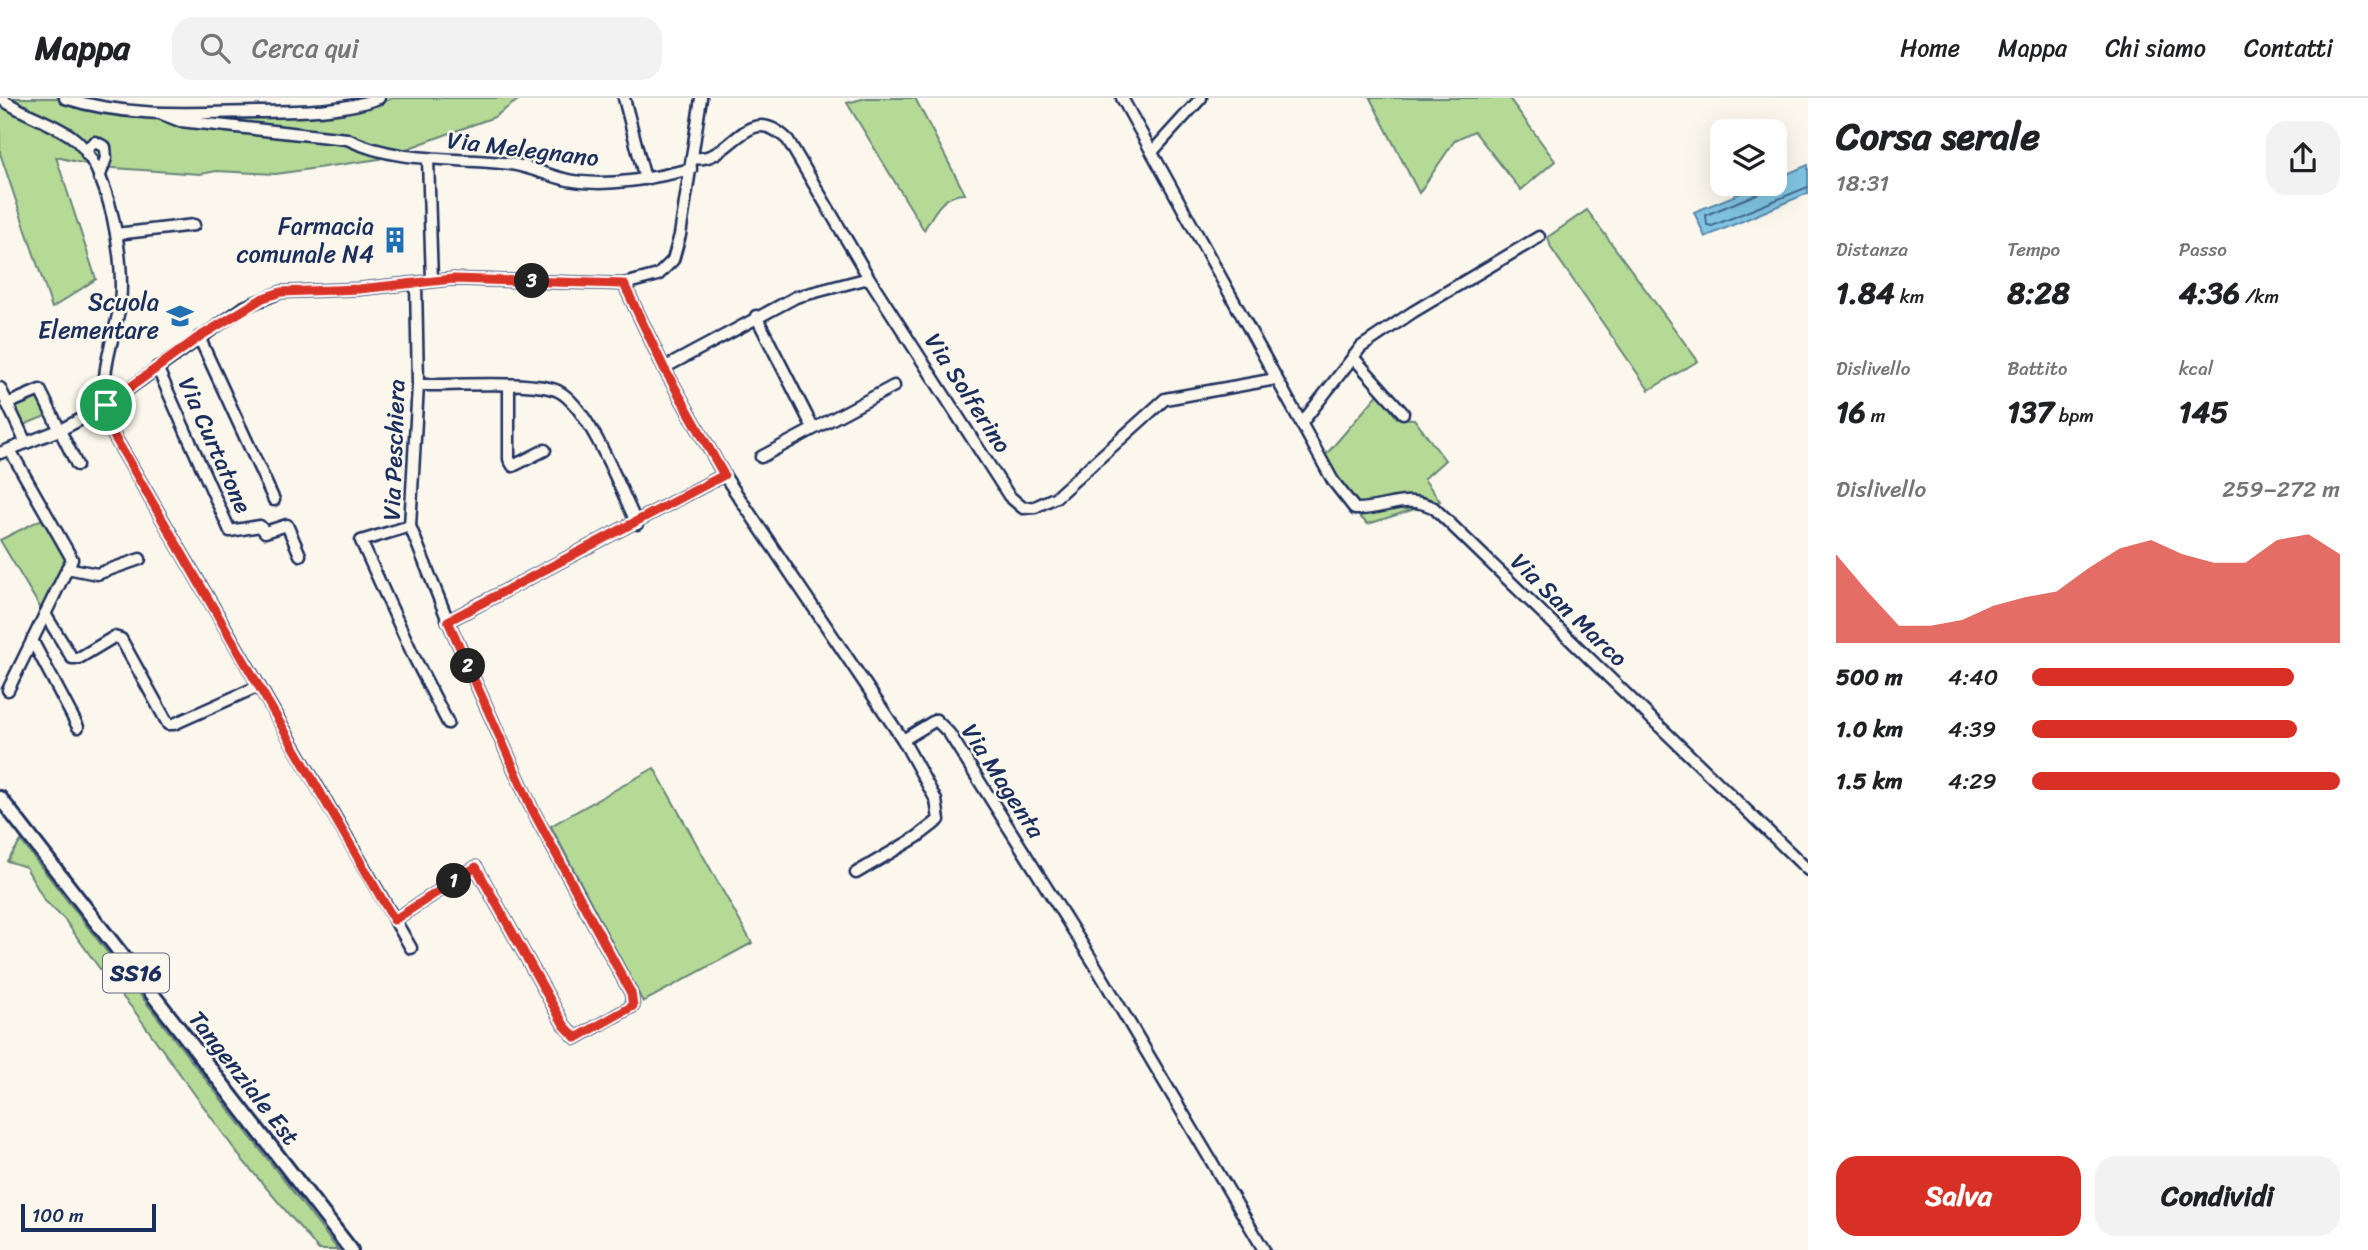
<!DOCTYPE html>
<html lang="it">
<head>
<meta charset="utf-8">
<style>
  body { margin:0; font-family:Sriracha,sans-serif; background:#f2f2f2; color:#202124; height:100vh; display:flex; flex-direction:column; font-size:26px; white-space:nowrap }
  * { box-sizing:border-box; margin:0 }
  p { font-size:23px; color:#757577 }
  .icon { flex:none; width:38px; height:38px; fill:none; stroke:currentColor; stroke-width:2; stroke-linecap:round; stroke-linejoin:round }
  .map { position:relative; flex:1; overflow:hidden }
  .panel { display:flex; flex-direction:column; background:#fff; width:560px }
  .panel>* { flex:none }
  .buttons { position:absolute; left:1710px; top:21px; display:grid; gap:14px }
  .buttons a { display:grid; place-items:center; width:77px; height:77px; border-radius:14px; background:#fff; box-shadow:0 7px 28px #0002; font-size:35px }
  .scale { position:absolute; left:21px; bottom:18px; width:135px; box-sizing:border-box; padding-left:7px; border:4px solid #1b2f5e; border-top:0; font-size:19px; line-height:24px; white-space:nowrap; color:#1b2f5e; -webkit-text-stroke:5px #fbf7ec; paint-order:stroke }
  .pin { position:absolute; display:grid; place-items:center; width:60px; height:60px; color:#fff; margin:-30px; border:4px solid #fff; border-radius:50%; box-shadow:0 2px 7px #0007 }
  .km { position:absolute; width:35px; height:35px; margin:-18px; border-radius:50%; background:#222; color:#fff; font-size:19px; line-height:35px; text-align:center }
  .round { display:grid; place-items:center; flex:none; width:74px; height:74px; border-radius:21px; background:#f2f2f2 }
  .head { display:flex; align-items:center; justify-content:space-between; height:119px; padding:0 28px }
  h1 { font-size:38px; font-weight:700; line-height:52px }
  .stats { display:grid; grid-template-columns:repeat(3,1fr); gap:10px; height:119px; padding:7px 28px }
  .stats div { display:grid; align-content:center }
  .stats b { font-size:30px; font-weight:700 }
  .stats small { font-size:19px; font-weight:400 }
  .stats p { font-size:19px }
  .chart { height:196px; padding:14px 28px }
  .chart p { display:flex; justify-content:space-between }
  .chart svg { width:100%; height:126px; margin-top:7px; fill:#d93025; opacity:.7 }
  .cta { display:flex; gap:14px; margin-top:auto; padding:14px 28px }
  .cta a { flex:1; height:80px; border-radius:21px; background:#d93025; color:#fff; font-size:28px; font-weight:700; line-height:80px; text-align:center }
  .cta a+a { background:#f2f2f2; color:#202124 }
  ul { padding:0 28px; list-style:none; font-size:23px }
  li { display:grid; grid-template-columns:112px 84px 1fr; align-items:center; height:52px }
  li i { height:18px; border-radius:9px; background:#d93025 }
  header { display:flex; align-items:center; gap:42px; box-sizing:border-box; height:98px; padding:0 35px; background:#fff; border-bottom:2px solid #e0e0e0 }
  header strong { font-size:33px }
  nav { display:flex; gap:38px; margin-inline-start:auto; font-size:24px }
  .search { width:490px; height:63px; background:#f2f2f2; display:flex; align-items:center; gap:18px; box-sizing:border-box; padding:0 24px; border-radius:21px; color:#757577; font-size:26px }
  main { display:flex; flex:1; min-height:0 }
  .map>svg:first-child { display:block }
  .green { fill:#b5da96; stroke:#68847a; stroke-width:2 }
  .water { fill:#81c5e2; stroke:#5889ad; stroke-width:2 }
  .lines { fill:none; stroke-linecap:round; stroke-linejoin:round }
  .shore { stroke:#446b93; stroke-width:2 }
  .minor-casing { stroke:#1b2f5e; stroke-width:15 }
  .major-casing { stroke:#1b2f5e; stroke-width:18 }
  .minor { stroke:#fbf7ec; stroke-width:10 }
  .major { stroke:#fbf7ec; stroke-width:12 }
  .route-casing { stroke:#fff; stroke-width:14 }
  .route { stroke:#d93025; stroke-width:9 }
  .labels { text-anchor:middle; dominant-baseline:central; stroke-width:5; stroke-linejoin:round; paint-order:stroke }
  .shield { fill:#fbf7ec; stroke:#5e6b89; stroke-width:2 }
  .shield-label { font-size:23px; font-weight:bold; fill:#1b2f5e }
  .street-label { font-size:24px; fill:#1b2f5e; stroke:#fbf7ec }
  .poi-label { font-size:24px; fill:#1b2f5e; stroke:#fbf7ec; text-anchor:end }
</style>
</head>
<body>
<header>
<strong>Mappa</strong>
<div class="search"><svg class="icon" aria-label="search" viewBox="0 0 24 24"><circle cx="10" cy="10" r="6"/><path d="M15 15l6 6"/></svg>Cerca qui</div>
<nav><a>Home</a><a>Mappa</a><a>Chi siamo</a><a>Contatti</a></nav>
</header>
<main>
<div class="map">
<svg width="1808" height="1152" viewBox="0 0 1808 1152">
  <rect width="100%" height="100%" fill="#fbf7ec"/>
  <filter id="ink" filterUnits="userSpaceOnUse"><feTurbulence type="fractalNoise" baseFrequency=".0143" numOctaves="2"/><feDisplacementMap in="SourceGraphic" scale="14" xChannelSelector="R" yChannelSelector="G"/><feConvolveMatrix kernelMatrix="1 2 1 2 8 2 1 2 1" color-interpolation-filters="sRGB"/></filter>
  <g filter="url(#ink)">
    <g class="green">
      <path d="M0,0H65L141,14L266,16L377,6L392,0H521L494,19L379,61L276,76L217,73L200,76L99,69L56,59L96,181L52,210L0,55Z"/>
      <path d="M866,0H915L965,96C942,96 934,115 924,132L847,5Z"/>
      <path d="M1370,0H1509L1555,63L1521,92L1474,33L1455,42L1419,95Z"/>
      <path d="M1587,112L1698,263L1649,292L1551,150L1548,139Z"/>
      <path d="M1379,295L1397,320L1414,321L1445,362L1424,381L1440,403L1368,426L1351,411L1324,359Z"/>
      <path d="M39,299L48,317L21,328L14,310Z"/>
      <path d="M42,421L66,462L41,511L0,442Z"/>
      <path d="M654,670L752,845L643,904L551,728Z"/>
      <path d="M21,743L338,1152H319L240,1059L133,911L105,878L64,821L44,802L26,769L7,763Z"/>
    </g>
    <path class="water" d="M1808,67V95L1705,139L1694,114L1763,86H1774L1775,81Z"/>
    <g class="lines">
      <path class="shore" d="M1763,86L1759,95L1706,117L1707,127L1712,128L1808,89"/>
      <g class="minor-casing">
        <g id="minor">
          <path d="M0,0C22,16 49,23 71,38C110,65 127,168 119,212C113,243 100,275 106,307"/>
          <path d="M65,0C127,20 193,15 257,14C297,13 341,14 379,0"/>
          <path d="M624,0L645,81"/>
          <path d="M1122,0L1333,383L1355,411C1384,412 1406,395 1434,410L1808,772"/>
          <path d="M162,16L180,23L347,41C399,66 456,59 511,66C531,69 549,78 568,82C608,90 653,80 691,71"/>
          <path d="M1152,54L1201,0"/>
          <path d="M87,57L88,49L95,44L105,49L106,60L99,80"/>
          <path d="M693,60C733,66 745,0 788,42L869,180L1009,398L1023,410L1035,409L1056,399L1165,301L1276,281"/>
          <path d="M428,61L432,182"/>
          <path d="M116,136L194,127"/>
          <path d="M624,186L664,270L724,377L903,642L936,622L949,635L1092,862L1264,1152"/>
          <path d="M756,218L813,330"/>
          <path d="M199,239L274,402"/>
          <path d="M1353,259L1403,315"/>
          <path d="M157,269L230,433L260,428L265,434L287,427L300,457"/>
          <path d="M664,270L796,199L869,180"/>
          <path d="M418,287C448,288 534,282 558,293C589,308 621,393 637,426"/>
          <path d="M509,288V361L513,368L545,352"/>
          <path d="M0,290L26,345"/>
          <path d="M7,306L40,292L77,367"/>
          <path d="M99,312L411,850"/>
          <path d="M1301,326L1361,249L1413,214L1539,139"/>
          <path d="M0,355L62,331L99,312L244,209L281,194L359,191L453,181L624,186L658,177L673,162L680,137L701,0"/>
          <path d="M761,359L894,288"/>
          <path d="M410,428L361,443L414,559L448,625"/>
          <path d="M67,470L97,476L140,461"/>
          <path d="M45,516L72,560H79L114,539L121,541L168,626H174L259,588"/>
          <path d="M448,523L724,377"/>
          <path d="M32,542L78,629"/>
          <path d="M8,592L72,461L10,352"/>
          <path d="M856,775L917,739L939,722L936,702L903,642"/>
          <path d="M394,822L476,769L564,927L576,940L633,908L631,895L532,711L448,523L410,428L418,287L416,185"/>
        </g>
      </g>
      <g class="major-casing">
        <path id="major" d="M0,700L351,1152"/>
      </g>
      <use href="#minor" class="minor"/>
      <use href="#major" class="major"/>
    </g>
  </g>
  <g class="lines" filter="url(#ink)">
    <g class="route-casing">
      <path id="route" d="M453,181L624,186L664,270L724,377L448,523L532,711L631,895L633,908L576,940L564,927L476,769L394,822L99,312L199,239L263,200L281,194L359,191Z"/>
    </g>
    <use href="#route" class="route"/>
  </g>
  <defs>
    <g id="building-bare" transform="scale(2.1)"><path d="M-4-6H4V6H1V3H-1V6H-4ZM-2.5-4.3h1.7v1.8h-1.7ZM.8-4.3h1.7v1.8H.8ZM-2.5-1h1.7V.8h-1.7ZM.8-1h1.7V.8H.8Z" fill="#1f6fb2" stroke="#fbf7ec" stroke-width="2.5" paint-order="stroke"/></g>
    <g id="school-bare" transform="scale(2.1)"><path d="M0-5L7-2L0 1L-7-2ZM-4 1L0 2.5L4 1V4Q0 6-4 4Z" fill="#1f6fb2" stroke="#fbf7ec" stroke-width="2.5" paint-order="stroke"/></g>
  </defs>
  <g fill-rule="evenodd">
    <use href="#building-bare" x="395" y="142"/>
    <use href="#school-bare" x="180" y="218"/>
  </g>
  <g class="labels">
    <rect class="shield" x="103" y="855.5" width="66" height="39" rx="5"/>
    <g class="shield-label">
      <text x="136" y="875">SS16</text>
    </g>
    <g class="street-label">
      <text transform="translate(523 51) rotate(7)">Via Melegnano</text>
      <text transform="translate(968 295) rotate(57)">Via Solferino</text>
      <text transform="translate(215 347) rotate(66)">Via Curtatone</text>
      <text transform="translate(394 352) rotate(-88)">Via Peschiera</text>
      <text transform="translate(1569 512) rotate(44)">Via San Marco</text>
      <text transform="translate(1003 683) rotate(57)">Via Magenta</text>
      <text transform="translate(244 980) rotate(52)">Tangenziale Est</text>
    </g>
    <g class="poi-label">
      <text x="374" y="128">Farmacia<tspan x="374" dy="28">comunale N4</tspan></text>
      <text x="159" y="204">Scuola<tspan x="159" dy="28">Elementare</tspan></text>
    </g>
  </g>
</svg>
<div class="buttons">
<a><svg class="icon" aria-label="layers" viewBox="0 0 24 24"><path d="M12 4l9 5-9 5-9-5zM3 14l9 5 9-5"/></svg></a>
</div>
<div class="scale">100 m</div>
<div class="pin" style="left:106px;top:307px;background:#1e9e55"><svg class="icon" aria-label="arrive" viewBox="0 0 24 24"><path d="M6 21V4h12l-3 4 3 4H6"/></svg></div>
<b class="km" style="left:454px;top:783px">1</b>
<b class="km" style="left:468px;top:568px">2</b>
<b class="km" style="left:532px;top:183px">3</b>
</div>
<section class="panel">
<div class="head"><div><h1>Corsa serale</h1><p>18:31</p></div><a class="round"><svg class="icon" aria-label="share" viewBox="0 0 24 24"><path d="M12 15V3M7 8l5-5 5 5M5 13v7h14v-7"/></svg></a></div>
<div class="stats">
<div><p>Distanza</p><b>1.84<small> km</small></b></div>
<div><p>Tempo</p><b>8:28</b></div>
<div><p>Passo</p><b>4:36<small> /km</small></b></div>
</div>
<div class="stats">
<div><p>Dislivello</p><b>16<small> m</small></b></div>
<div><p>Battito</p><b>137<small> bpm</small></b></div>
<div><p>kcal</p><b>145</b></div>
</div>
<div class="chart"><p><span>Dislivello</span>259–272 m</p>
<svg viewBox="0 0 160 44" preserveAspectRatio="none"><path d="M0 44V13L10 26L20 38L30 38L40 36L50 31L60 28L70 26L80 18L90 11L100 8L110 13L120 16L130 16L140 8L150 6L160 13V44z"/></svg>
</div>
<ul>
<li><b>500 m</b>4:40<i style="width:85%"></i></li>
<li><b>1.0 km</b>4:39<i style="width:86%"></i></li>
<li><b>1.5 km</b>4:29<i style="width:100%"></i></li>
</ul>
<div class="cta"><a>Salva</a><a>Condividi</a></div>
</section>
</main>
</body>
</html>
